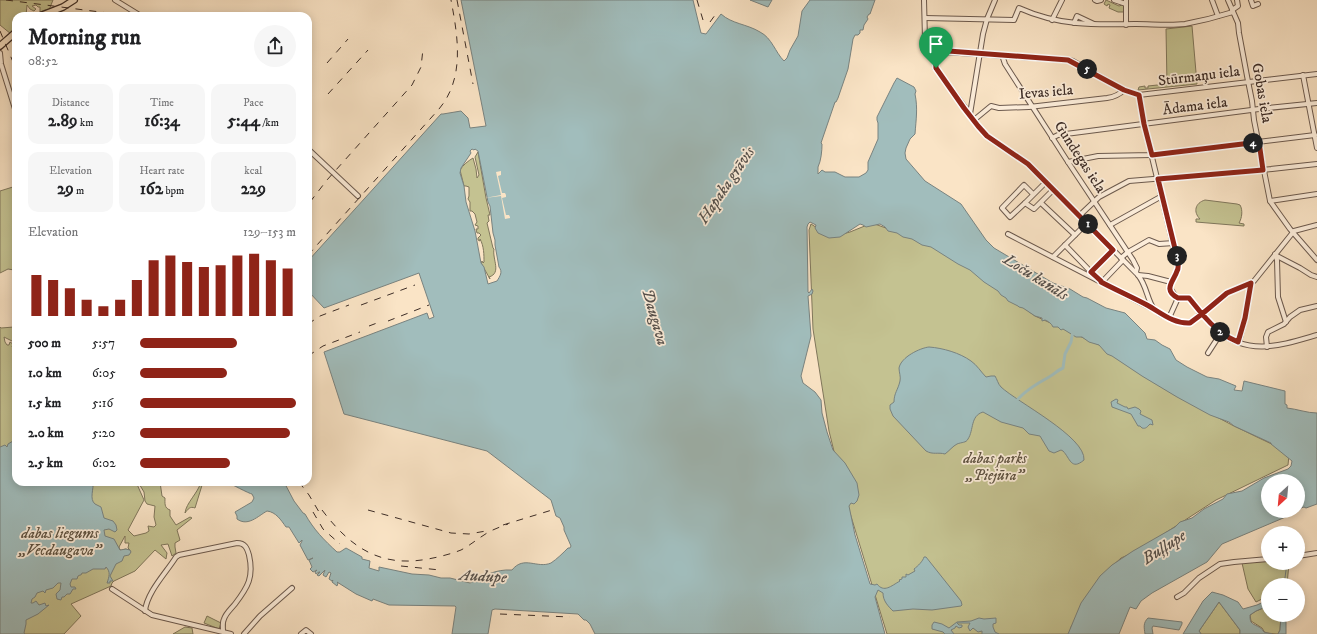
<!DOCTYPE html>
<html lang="en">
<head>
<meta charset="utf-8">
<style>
  body { margin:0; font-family:"IM FELL DW Pica",serif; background:#f6f6f6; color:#202124; height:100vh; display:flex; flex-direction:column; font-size:15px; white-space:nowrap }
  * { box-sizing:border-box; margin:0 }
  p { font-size:13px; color:#757577 }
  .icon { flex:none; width:22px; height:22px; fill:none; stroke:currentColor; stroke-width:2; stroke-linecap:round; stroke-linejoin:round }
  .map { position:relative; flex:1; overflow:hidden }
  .details { position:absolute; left:12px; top:12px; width:300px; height:474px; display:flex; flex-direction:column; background:#fff; border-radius:12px; box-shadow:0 2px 10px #0003 }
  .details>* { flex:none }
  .needle { width:26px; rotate:206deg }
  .controls { position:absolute; left:1261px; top:474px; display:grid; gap:8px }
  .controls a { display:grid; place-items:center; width:44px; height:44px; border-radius:50%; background:#fff; box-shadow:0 2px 10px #0003; font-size:20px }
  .pin { position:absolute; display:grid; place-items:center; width:34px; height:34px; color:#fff; margin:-41px -17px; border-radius:50% 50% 50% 0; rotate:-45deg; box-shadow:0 0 4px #0007 }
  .pin .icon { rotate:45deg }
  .km { position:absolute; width:20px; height:20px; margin:-10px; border-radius:50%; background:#222; color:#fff; font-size:11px; line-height:20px; text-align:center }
  .round { display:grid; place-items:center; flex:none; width:42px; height:42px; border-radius:21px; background:#f6f6f6 }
  .overview { display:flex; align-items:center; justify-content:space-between; height:68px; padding:0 16px }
  h1 { font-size:22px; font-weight:700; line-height:30px }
  .figures { display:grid; grid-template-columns:repeat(3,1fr); gap:6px; height:68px; padding:4px 16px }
  .figures div { display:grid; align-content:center; border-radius:10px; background:#f6f6f6; text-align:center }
  .figures b { font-size:17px; font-weight:700 }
  .figures small { font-size:11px; font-weight:400 }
  .figures p { font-size:11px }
  .chart { height:112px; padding:8px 16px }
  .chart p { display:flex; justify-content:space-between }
  .chart svg { width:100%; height:72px; margin-top:4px; stroke:#8f2418; stroke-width:6 }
  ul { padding:0 16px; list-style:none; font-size:13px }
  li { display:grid; grid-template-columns:64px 48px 1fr; align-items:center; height:30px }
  li i { height:10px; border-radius:5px; background:#8f2418 }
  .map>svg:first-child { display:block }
  .green { fill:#c4c291; stroke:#80775c; fill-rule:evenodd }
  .water { fill:#a1bdbc; stroke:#798380; fill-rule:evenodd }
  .pier { fill:#fae4c6 }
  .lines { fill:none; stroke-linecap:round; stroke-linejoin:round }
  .stream { stroke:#798380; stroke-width:1 }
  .canal { stroke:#a1bdbc; stroke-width:3 }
  .minor-casing { stroke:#6c5a4e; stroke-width:6 }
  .major-casing { stroke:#3c2c26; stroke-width:8 }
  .minor { stroke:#fcedda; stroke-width:4 }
  .major { stroke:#fae4c6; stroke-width:5.5 }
  .rail { stroke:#3c2c26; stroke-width:1; stroke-dasharray:7 7; stroke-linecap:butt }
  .route-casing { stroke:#fff; stroke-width:8 }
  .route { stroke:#8f2418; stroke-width:5 }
  .labels { text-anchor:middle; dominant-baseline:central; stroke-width:3.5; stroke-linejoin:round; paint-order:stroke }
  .street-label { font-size:15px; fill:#3c2c26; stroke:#fcedda }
  .park-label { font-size:15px; font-style:italic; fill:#5e5241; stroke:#fcedda }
  .water-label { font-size:16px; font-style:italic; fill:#55504c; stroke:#fcedda }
</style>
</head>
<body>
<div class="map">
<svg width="1317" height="634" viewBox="0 0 1317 634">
  <rect width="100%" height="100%" fill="#fae4c6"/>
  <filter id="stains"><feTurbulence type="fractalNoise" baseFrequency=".005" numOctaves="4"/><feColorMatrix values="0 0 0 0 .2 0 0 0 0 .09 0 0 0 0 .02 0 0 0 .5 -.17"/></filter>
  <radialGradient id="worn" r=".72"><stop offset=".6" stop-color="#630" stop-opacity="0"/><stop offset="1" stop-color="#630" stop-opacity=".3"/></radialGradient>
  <g class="green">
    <path d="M0,0H53L49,10H45L40,12V7H38L36,5L32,6L36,9L34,11L30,9L27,5L26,16H16V30L11,34L0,25Z"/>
    <path d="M1106,0L1119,6L1122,5L1124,7V12H1118L1109,8L1110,5L1108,4L1107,6L1104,4Z"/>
    <path d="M1192,26L1197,84L1138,90L1139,87L1145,86V88H1148V86L1167,84L1166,29Z"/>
    <path d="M478,152L486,198L490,215H488L489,221L487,223L493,248L494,249C492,259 502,273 489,277L490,279L481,263L482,261L483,263L484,262C484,255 484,246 480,239V241L478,240V238L481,235L479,233H477L476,229H478V226L475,225L477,222L475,214L472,211H470V202L468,199L469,196V187L466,186H464L460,170C463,165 468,161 473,158L476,169L477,178L479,175L475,157Z"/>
    <path d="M16,186V268L14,270L8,269L0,273V191Z"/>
    <path d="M1205,200L1237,204L1240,205C1243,210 1242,218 1239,223L1244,224V226L1196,222V219H1200C1193,212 1195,203 1205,200Z"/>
    <path d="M872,223L933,245L959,260L1035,316L1106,348L1200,408L1232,425L1284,450L1289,455L1288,465L1216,500L1139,550L1121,558L1105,573L1071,627L1070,634H887L846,500L829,431L813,329L809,230L811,224L831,237L850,232Z"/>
    <path d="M16,322V343L4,337L5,342L7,345H9L10,342L13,344L12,347H16V482H136L144,500L128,530L134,536L146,533L149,531L148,526L154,527L156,525L154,517L155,506L147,504L145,501L144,492L138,482H160L162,496L165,498C165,503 164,508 170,510V516L176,525L190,517L192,518L177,530L180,540L175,543V547L176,553L172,556L168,544L161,545L167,553L166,559L155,550L135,571L114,581L112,583L111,586L71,604L81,616L64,634H0V327L1,328L14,327ZM125,536V543H129L128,548L130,550L125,549L122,551L120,550L119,547Z"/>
    <path d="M201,482H203L195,508C190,506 188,509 185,513C186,503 198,493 201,482Z"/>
    <path d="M1268,561V563H1289L1287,585H1268V596L1256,602L1248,589L1242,563Z"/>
    <path d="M1219,602L1240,630V634H1201L1199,631Z"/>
    <path d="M1268,606V615H1281L1280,630L1278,634L1265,633L1262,628L1251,621L1250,615L1256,611Z"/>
    <path d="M207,616L221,623L219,629L204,623Z"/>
    <path d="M185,627L192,628L193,634H173Z"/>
  </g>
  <g class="water">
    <path d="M461,0H693L701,33L706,34L721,14C732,24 747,24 760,32C772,38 775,52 784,61L787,58L790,50L798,36L802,11L810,0H875L870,14H869L867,17L868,19L864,25L863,30H860V33L858,35H855L853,39L848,69L838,98L836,102H835L821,143L822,144C822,151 821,161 818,167V174L822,170L825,172H835L845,177H859L866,173L868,170V162L878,139V123L877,120V117L894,83L897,78L914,87L916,91L915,94C918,108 916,120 915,134L910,139L906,148L905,153L906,159L925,181L961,204L986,240L994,248L1053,283L1070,289L1083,297L1087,298L1106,308L1125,313L1145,333L1147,339L1155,340L1162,345L1170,349L1176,360L1187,367L1207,377L1219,379L1236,386L1234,390L1242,391L1244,381L1285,391V404L1287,405V408C1297,409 1307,413 1317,413V504L1306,508L1304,507L1298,509V481H1268V511H1297L1295,513L1222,544L1207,562L1152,593L1141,601L1136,609L1130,607L1119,634H1068L1081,603L1100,576L1112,565L1133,551L1175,527L1180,522L1192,518L1204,509L1223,499L1227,494L1242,491L1264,478L1288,469L1291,466L1292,461L1271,444V443L1234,426L1229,422L1210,415L1177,397L1142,376L1112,356L1107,354L1099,345L1089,342L1082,337H1076L1063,329L1061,330L1058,327H1053C1052,324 1048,321 1045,320L1042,321V318L1035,316L1023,308L1019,307L1018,306L1008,301L1006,298L1001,295L998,291L984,282L970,270L958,264L931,247L922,245L912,239L903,237L897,233L888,231L885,227L880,224L866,227L863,225L860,224L840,237L829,238L818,233L815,228L816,225L810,222L808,224L807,227L808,292L809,293L812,289L813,291L812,294L808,296L811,336L801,376L803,383L815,392L821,400L822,413L827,432L833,450L845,463L857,483L859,495L857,501L854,504L851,503L849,506L855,535L870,584L875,585L877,584C884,593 891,586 900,581L899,580L902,579V577H906V574L908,575L915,571L914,569C918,566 923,561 924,557H926L961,601L962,605L961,606L932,610L913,609L893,611C888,606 883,601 883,593L878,590L875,597L885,634H595L590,624L586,620H584L578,614L495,609L492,610L488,634H452L456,607L455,606L389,605L373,599L372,601L356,594L337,582L338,583L337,586L332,582L333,580L332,581L329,579L331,573L329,572L326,577L323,575L325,570L319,576L317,575L320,572H319L316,574L315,572L317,570L313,572L310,569L312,567L309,560L313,558L308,560L300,545L302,541V540L299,543L289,527H286C281,520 276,512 267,511C258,516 248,527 237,519V516L235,512L252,502L254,498L252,494C250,494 229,483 227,482H284L294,501L303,513L305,514C314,530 324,540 337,552H340L346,548L362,557V559L370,561L369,568L379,571V567L412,574L429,575L441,578H450L470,583C484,576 495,569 512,570C524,555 537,569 551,563C557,559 563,553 568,548H570L571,546L564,530V527L560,518L556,516L551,500L487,451L344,414L324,352L427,313L429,319L434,317L419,273L324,308L308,291V261L441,114H443L461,111L468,118L470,128L486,126ZM472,149L474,150L475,149L478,151L488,202L490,206L493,233L495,240V245L499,267C503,272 500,276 497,281L488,284L484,267L481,263L475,231L466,202L464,186L460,173L461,168L471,153L470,151Z"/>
    <path d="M750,0H772L768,7Z"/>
    <path d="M929,347C943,348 960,353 971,361C977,365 981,372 986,377L991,376H995C997,379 998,384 1001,387C1017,402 1086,437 1084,460C1071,471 1070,458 1063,451L1061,450L1054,453L1049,451L1040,436L1029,434L1023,428L1001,422L983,412C970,416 974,430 968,439C966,443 962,442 957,444C953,446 949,451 945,454C938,452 933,455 926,451L893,416L890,409V405L894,402C894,393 898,390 900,381C901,377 899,372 899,368C901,357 920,348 929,347Z"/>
    <path d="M1116,399L1118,400L1117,403L1125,407H1127L1128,409L1135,407L1139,409L1141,411L1140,414L1152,420L1153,425L1150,424C1147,427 1146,429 1142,428L1140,426H1138L1131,414L1112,407L1111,402Z"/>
    <path d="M13,441L16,442V482H93C94,489 89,499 95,504C97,505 99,506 101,507L104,518L113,521L116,525L117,530L115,532L109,529L104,530L105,536L114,539L120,550L126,549L130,550L131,552L129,555L124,556L122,561L116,564L110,576L113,581H110V583H107C109,577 111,572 106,567L105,569H93L86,573H82L81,575H80L78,576L77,579H72L70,584L71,587H75L76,589H73L70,594H67L64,597H62L61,600L57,599L56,594L60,590L61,583H58L53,588L46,590L45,593L43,591L37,593L35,597L32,599L31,603H33L36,601L39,605L45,603L46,606L49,605L38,614L26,620V624L24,633L25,634H0V447L5,445L7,447L8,444Z"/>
    <path d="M1212,592L1223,595L1238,602L1243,609L1257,605L1268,600V606L1256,611L1250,615C1250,617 1250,620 1251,622C1254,626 1261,626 1264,632L1272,634H1240V630L1219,602L1199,631L1201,634H1183L1203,601Z"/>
    <path d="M1281,615H1283L1286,622V634H1278L1280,630Z"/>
    <path d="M979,618L984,619L996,618V623L993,624V627L995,632L999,634H982V631L978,632L973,628L970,631L968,627L970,623H957L959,625H962V627L959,628L956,626L955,628L951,630L954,634H945L943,632L932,629V625L934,622L942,624L949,628L957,622L971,621Z"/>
    <path d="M1148,618L1182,622V624L1179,630L1153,626L1152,628L1153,634H1145C1144,627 1143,623 1148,618Z"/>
  </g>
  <path class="pier" d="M501,171V175L498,176L502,193H505L506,195V197L502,198L506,215H509L510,217V218L505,219L501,196L485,198L501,195L496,172Z"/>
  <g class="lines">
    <g class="stream">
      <path d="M1288,531V533"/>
      <path d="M1284,585L1287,563"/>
    </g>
    <path class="canal" d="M1018,399C1026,390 1038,383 1049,377C1055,374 1056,371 1063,368L1065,354L1071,342L1073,331"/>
    <g class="minor-casing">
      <g id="minor">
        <path d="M115,0L141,16"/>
        <path d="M924,0L925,39L927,49L929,51L1068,60L1073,61L1124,90L1139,95L1317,74"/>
        <path d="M995,0L987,19L983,34L970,114C975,122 981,131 988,137C1004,149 1021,157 1035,171L1138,275C1147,286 1147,300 1154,309C1160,317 1184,325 1192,321L1227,293L1247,285L1254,281L1294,231L1317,225"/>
        <path d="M1095,0L1097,1L1101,0"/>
        <path d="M1114,0L1126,4"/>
        <path d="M1126,0V25"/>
        <path d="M1212,0L1218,16"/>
        <path d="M1228,0L1238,23L1239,33L1247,76L1252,101L1254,120L1270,201L1290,229L1317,260"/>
        <path d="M1251,0L1253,6L1258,4"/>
        <path d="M1232,10L1238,6L1237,0"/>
        <path d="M925,18L1014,20L1019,8C1059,26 1094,25 1136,24C1152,24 1169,26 1185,24C1201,21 1217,17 1233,12"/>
        <path d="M1052,20L1062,0"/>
        <path d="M1074,23L1077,16L1094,24"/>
        <path d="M935,50V68L937,70L970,114"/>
        <path d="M0,53L1,64L16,112"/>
        <path d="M1002,55L1005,64L1068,162L1133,260L1137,268L1136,272"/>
        <path d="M1303,75L1317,148"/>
        <path d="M974,120L991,106L999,108L1029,107L1107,98C1114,97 1119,95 1124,90"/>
        <path d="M1052,138L1058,135L1259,109L1317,103"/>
        <path d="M308,149L358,196"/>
        <path d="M1068,162L1098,156L1152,155L1315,135"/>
        <path d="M1033,194L1024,185L1002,208L1010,217L1025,203L1034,209L1053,190"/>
        <path d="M1270,201L1317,194"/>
        <path d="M1025,203L1046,182"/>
        <path d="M1041,203L1075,235"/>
        <path d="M1079,216L1099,197L1129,181L1262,170L1317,164"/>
        <path d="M1110,225L1162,196"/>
        <path d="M1008,234L1153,309"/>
        <path d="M1065,245L1091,272"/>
        <path d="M1275,254L1277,260L1278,297L1286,322"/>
        <path d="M1275,255L1300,268L1311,275L1317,277"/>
        <path d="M1053,257L1087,223"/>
        <path d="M1121,258L1128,252L1149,240L1159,244L1174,243"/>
        <path d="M1138,275L1148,276L1171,282L1177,271L1178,265L1144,124L1139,95"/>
        <path d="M1101,280L1091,272L1113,250"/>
        <path d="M1101,281H1103L1123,260"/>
        <path d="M1171,282L1170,288L1176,297L1189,298C1199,308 1206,321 1217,330C1249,357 1282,345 1317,335"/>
        <path d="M1169,318L1178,298"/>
        <path d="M1239,342L1245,319L1251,283"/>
        <path d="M1267,347L1266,337L1268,332L1284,324L1290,317L1300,310L1317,306"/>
        <path d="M1208,353L1221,333"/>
        <path d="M1298,556L1317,553"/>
        <path d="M112,589L152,615L231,634"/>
        <path d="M1177,597L1184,593L1199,578L1220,564L1234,562L1268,559"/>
        <path d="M145,611C147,592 166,573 176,557L179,555L237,543C245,543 247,548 249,555C254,577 248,587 235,604C231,609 226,613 224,619C222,623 223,627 223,631"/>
        <path d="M244,634L260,616L292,588"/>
        <path d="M301,634L306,630L311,634"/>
      </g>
    </g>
    <g class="major-casing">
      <g id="major">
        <path d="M40,16L63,7L74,0"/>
        <path d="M0,46L16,32"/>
      </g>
    </g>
    <use href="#minor" class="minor"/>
    <use href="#major" class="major"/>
    <g class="rail">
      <path d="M6,0L108,13L122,16"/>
      <path d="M457,0L473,84"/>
      <path d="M697,0L703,20"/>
      <path d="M710,22L718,11"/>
      <path d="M0,31L16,69"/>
      <path d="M327,63L348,39"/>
      <path d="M328,94L368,50"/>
      <path d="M310,202L327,180L412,85L421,67L423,49"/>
      <path d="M308,255L439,109C465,78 458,37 451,0"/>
      <path d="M361,305L415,285"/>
      <path d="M388,321L429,305"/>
      <path d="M308,324L320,316L349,305"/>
      <path d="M369,326L377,323"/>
      <path d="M308,356L323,346L360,332"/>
      <path d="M299,482L309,495L322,517"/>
      <path d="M322,510C350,547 380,568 428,559C439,557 451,554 461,550C469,546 476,540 484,535C491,530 500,527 508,524"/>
      <path d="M368,510L451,533L469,534L486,531"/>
      <path d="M313,512L323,529L340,544"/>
      <path d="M503,525L552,510"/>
      <path d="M401,566L440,570"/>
      <path d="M500,614L570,617"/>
    </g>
  </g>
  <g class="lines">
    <g class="route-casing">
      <path id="route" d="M936,68L964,108L978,126L987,136L1028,164L1113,250L1091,272L1101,281V282C1116,290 1132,297 1147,305C1160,312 1173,324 1190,323L1202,314C1213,327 1223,336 1238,342L1245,318L1251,283L1227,293L1202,314L1189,298H1178C1162,290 1174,281 1177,271C1179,268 1178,264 1178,261L1158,179L1263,170L1259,142L1152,155L1144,124L1139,95L1124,90L1068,60L935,50L936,68"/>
    </g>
    <use href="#route" class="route"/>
  </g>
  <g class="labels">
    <g class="street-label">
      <text transform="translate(1199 76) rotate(-7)">Stūrmaņu iela</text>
      <text transform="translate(1046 92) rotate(-5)">Ievas iela</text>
      <text transform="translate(1262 93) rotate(80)">Gobas iela</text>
      <text transform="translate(1195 106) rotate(-7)">Ādama iela</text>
      <text transform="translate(1080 157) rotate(57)">Gundegas iela</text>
    </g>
    <g class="park-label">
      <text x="995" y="458">dabas parks<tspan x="995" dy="17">„Piejūra”</tspan></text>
      <text x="60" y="533">dabas liegums<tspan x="60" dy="17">„Vecdaugava”</tspan></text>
    </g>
    <g class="water-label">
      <text transform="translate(726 185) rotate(-56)">Hapaka grāvis</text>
      <text transform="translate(1036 277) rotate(32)">Loču kanāls</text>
      <text transform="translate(655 317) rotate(74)">Daugava</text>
      <text transform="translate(1164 547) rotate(-33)">Buļļupe</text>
      <text transform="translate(483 576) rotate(3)">Audupe</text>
    </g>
  </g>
  <rect width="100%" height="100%" filter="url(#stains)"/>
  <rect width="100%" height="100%" fill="url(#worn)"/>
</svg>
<div class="controls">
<a><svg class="needle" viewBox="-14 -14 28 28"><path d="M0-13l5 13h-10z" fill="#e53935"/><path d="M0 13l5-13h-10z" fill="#757577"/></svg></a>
<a>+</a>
<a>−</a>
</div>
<div class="pin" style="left:936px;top:68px;background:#1e9e55"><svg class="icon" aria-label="arrive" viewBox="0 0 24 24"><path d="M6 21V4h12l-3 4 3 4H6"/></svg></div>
<b class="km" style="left:1088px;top:224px">1</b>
<b class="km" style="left:1220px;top:332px">2</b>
<b class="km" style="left:1177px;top:256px">3</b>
<b class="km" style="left:1253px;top:143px">4</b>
<b class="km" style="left:1087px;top:69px">5</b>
<section class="details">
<div class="overview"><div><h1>Morning run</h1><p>08:52</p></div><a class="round"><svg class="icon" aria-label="share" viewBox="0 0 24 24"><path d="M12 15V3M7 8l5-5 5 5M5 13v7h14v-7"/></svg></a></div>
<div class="figures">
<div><p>Distance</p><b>2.89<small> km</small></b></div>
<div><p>Time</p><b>16:34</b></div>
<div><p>Pace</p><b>5:44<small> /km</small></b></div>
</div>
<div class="figures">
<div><p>Elevation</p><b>29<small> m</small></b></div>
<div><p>Heart rate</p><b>162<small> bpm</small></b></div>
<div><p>kcal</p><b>229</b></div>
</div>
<div class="chart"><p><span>Elevation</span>129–153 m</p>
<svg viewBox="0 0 160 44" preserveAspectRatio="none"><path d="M5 44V19M15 44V22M25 44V27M35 44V34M45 44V38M55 44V34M65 44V22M75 44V10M85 44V7M95 44V11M105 44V14M115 44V13M125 44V7M135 44V6M145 44V10M155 44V15"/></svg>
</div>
<ul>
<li><b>500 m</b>5:57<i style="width:62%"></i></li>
<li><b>1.0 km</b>6:05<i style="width:56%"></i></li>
<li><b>1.5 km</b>5:16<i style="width:100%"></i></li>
<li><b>2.0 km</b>5:20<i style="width:96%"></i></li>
<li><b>2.5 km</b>6:02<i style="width:58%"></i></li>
</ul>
</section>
</div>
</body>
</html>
